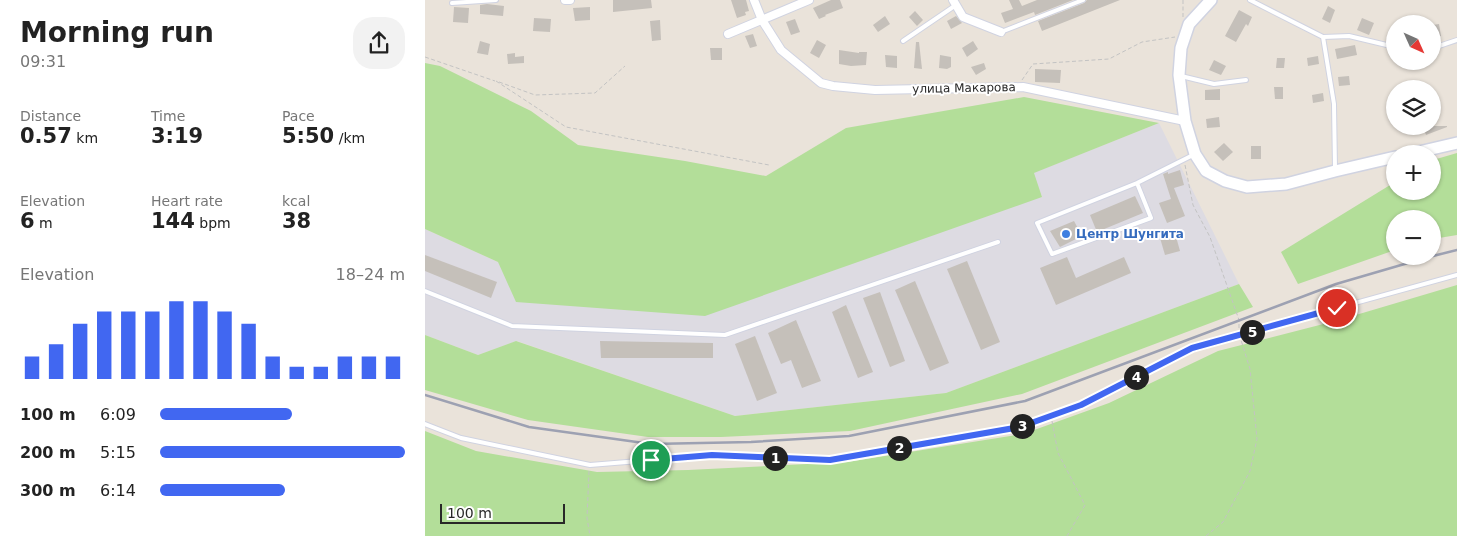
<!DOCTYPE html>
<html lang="en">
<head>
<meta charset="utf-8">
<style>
  body { margin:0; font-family:"DejaVu Sans",sans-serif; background:#f2f2f2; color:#222; height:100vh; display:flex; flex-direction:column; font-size:19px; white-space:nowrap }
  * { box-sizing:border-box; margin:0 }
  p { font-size:16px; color:#767676 }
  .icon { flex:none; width:28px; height:28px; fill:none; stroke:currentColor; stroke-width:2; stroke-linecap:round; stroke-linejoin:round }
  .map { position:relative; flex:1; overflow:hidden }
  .panel { display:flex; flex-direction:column; background:#fff; width:425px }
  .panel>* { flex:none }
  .needle { width:32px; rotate:135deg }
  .buttons { position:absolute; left:961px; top:15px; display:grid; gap:10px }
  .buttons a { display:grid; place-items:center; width:55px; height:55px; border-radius:50%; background:#fff; box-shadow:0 1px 4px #0004; font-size:25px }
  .scale { position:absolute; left:15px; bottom:12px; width:125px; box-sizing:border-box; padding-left:5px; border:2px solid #282828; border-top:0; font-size:14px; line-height:18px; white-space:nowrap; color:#282828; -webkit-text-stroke:4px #fff; paint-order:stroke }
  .pin { position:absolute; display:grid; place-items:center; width:42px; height:42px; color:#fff; margin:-21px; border:2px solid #fff; border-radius:50%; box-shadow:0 1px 5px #0007 }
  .km { position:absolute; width:25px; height:25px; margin:-12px; border-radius:50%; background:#222; color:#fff; font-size:14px; line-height:25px; text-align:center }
  .round { display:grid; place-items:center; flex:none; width:52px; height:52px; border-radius:20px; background:#f2f2f2 }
  .summary { display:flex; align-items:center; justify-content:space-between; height:85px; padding:0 20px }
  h1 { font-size:28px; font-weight:600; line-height:38px }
  .metrics { display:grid; grid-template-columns:repeat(3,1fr); gap:8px; height:85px; padding:5px 20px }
  .metrics div { display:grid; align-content:center }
  .metrics b { font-size:21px; font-weight:600 }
  .metrics small { font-size:14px; font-weight:400 }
  .metrics p { font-size:14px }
  .chart { height:140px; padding:10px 20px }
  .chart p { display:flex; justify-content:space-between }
  .chart svg { width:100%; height:90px; margin-top:5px; stroke:#4167f1; stroke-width:6 }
  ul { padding:0 20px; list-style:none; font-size:16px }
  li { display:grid; grid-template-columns:80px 60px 1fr; align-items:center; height:38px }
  li i { height:12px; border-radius:6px; background:#4167f1 }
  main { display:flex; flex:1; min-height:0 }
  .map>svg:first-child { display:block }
  .industrial { fill:#dddbe2 }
  .green { fill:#b3de99 }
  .building { fill:#c5c0ba }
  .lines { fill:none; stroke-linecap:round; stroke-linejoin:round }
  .service-casing { stroke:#d0d3e1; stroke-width:6 }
  .minor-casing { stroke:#d0d3e1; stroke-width:10 }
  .secondary-casing { stroke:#d0d3e1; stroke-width:14 }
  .path { stroke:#c3c3c3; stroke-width:1; stroke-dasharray:4 2.5; stroke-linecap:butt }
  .service { stroke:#fff; stroke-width:4 }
  .minor { stroke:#fff; stroke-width:8 }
  .secondary { stroke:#fff; stroke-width:11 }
  .rail { stroke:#9da1b2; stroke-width:2.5 }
  .route-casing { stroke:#fff; stroke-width:10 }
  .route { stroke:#4167f1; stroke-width:6 }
  .shop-dot { fill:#3f7fe0; stroke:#fff; stroke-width:2 }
  .labels { text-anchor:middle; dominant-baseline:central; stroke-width:4; stroke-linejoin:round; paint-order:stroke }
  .street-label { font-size:12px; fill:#282828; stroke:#fff }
  .shop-label { font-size:12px; font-weight:bold; fill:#366cbe; stroke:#fff; text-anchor:start }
</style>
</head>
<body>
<main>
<section class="panel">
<div class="summary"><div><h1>Morning run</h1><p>09:31</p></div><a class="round"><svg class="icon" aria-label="share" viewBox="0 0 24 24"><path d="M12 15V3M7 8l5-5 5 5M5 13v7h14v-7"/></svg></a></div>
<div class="metrics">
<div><p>Distance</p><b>0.57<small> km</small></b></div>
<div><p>Time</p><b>3:19</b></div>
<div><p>Pace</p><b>5:50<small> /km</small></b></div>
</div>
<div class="metrics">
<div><p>Elevation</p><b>6<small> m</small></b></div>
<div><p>Heart rate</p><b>144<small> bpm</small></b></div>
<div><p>kcal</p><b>38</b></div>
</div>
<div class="chart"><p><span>Elevation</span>18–24 m</p>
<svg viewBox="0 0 160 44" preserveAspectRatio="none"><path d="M5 44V33M15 44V27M25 44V17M35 44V11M45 44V11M55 44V11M65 44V6M75 44V6M85 44V11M95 44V17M105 44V33M115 44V38M125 44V38M135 44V33M145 44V33M155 44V33"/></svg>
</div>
<ul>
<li><b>100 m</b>6:09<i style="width:54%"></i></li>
<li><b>200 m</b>5:15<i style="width:100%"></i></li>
<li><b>300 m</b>6:14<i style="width:51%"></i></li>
</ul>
</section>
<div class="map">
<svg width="1032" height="536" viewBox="0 0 1032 536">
  <rect width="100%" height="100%" fill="#eae3da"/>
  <path class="industrial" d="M734,123L814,284L521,393L310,416L92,341L53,355L0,335V229L73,262L617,197L608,173Z"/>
  <g class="green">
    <path d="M0,63L15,66L106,111L153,145L260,161L341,176L421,128L599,97L734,123L609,173L617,197L280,316L91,302L73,262L0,229Z"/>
    <path d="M1032,153V235L1008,239V219H970V250L873,284L856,252L970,182V191H1008V160Z"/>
    <path d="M814,284L828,307L597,394L425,431L296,437H223L103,420L0,390V335L53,355L91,341L310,416L521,393Z"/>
    <path d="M1032,285V536H0V431L51,451L172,472L263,470L422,462L598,434L684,403L793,351L914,320Z"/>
  </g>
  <g class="building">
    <path d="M188,0H226L227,8L188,12Z"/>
    <path d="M306,0H321L324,11L320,12L321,15L312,18Z"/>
    <path d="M406,0H415L418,8L400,15L401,16L394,19L388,8Z"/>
    <path d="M584,0H594L597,6L612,0H648L610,15L609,12L580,23L576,13L588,9Z"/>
    <path d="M662,0H695L617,31L613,21L659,3Z"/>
    <path d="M62,4L79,6L78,16L55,14V5Z"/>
    <path d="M903,6L910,10L905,23L897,19Z"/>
    <path d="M29,7L44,8L43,23L28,22Z"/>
    <path d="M165,7V20L150,21L148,8Z"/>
    <path d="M814,10L827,17L823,26L821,24L811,42L800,36Z"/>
    <path d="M490,11L498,20L492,26L484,17Z"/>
    <path d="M460,16L465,24L453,32L448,25Z"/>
    <path d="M531,16L537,23L526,29L522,21Z"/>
    <path d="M109,18L126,19L125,32L108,31Z"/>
    <path d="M937,18L949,23L944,35L932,30Z"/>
    <path d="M370,19L375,32L366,35L361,22Z"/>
    <path d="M235,20L236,40L227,41L225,21Z"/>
    <path d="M1014,24L1016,36L1008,38V25Z"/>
    <path d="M328,34L332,46L325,48L320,36Z"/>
    <path d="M392,40L401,45L394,58L385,53Z"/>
    <path d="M55,41L65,44L63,55L52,53Z"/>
    <path d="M548,41L553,49L542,57L537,48Z"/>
    <path d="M491,42H494L497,69L489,68Z"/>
    <path d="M930,45L932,55L912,59L910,49Z"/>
    <path d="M285,48H297V60H286Z"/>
    <path d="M414,50L434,53V52H442L441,65L426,66L414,64Z"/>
    <path d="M90,53V57L99,56V63L83,64L82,54Z"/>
    <path d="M460,55L472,56V68L461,67Z"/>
    <path d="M515,55L526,57V67L522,69L514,68Z"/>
    <path d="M893,56L894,64L883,66L882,58Z"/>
    <path d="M852,58H860L859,68H851Z"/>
    <path d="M789,60L801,66L796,75L784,70Z"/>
    <path d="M559,63L561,69L551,75L546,67Z"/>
    <path d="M610,69L636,70L635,83L610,82Z"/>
    <path d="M924,76L925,85L914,86L913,77Z"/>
    <path d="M849,87H858V99H850Z"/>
    <path d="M795,89V100H780V90Z"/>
    <path d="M898,93L899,101L888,103L887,95Z"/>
    <path d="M794,117L795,127L782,128L781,119Z"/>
    <path d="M998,126H1022V127L1001,135Z"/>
    <path d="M799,143L808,152L798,161L789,152Z"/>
    <rect x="826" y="146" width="10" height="13"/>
    <path d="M755,170L759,185L749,188L760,216L742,223L734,203L746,199L738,174L743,172V174Z"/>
    <path d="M710,196L718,213L672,232L665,215Z"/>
    <path d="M649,221L657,236L635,247L625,231Z"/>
    <path d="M750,233L755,251L740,255L735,238Z"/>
    <path d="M0,255L72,282L66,298L0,271Z"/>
    <path d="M642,257L651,278L699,257L706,273L631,305L615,268Z"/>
    <path d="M542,261L575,342L556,350L522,269Z"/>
    <path d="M490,281L524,363L505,371L470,290Z"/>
    <path d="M455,292L480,361L465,367L438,298Z"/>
    <path d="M421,305L448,372L433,378L407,312Z"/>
    <path d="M371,320L396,381L377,388L366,360L356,364L343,333Z"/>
    <path d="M330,336L352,393L332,401L310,344Z"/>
    <path d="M175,341L288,343V358H176Z"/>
  </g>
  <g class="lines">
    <g class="service-casing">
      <g id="service">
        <path d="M825,0L898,37L909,104L910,169"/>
        <path d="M27,3L71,0"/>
        <path d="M576,32L658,0"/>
        <path d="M898,37L924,36L970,47"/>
        <path d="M478,41L531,5"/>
        <path d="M1008,48L1032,40"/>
        <path d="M756,76L789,84L821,80"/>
        <path d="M712,183L726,218L627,254L612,223L712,183L768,155"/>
        <path d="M0,291L87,326L300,335L573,242"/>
        <path d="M0,424L36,438L165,465L287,455L405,460L595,427L656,405L767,348L1032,275"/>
      </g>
    </g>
    <g class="minor-casing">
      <g id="minor">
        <path d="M140,0H145"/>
        <path d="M329,0L337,20L356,50L396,83L408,86L450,90L598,87L760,121"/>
        <path d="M528,0L538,17L576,32"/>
        <path d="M303,34L384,0"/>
      </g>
    </g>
    <g class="secondary-casing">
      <g id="secondary">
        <path d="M786,0L764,24L756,48L754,75L760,121L770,154L781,171L800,181L822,187L861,184L910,171L970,157"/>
        <path d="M985,154L1032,143"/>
      </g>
    </g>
    <g class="path">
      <path d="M758,17V0"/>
      <path d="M0,57L70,81"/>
      <path d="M597,80L608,64L684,59L717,42L750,37"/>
      <path d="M71,81L141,127L344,165"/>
      <path d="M74,82L110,95L170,93L200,66"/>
      <path d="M760,165L768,205L785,237L814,320V329"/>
      <path d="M627,421L633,453L660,505L642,536"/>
      <path d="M164,471L162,518L165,536"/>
      <path d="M781,536L798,522L825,471L832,439L825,369L816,340"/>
    </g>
    <use href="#service" class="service"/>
    <use href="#minor" class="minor"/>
    <use href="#secondary" class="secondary"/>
    <g class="rail">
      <path d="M1008,256L1032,250"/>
      <path d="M0,395L104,427L226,444L326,442L424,436L600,401L911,284L1007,256"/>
    </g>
  </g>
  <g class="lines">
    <g class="route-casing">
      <path id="route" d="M226,460L287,455L405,460L595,427L656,405L767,348L912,308"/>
    </g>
    <use href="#route" class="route"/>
  </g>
  <circle class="shop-dot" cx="641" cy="234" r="5"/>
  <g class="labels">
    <g class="street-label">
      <text transform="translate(539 88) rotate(-1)">улица Макарова</text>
    </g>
    <g class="shop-label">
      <text x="651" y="234">Центр Шунгита</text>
    </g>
  </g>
</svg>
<div class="buttons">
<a><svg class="needle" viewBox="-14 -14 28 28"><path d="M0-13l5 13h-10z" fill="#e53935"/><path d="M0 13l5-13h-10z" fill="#767676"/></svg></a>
<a><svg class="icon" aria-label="layers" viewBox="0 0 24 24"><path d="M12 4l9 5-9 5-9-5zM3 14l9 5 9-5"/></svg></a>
<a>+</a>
<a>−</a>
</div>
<div class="scale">100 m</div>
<div class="pin" style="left:226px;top:460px;background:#1e9e55"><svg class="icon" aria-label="arrive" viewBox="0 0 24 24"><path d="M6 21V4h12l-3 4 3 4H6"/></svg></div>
<div class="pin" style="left:912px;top:308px;background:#d93025"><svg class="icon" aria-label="check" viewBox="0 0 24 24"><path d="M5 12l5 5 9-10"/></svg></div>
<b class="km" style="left:350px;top:458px">1</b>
<b class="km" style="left:474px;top:448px">2</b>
<b class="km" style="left:597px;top:426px">3</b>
<b class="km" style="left:711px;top:377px">4</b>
<b class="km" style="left:827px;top:332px">5</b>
</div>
</main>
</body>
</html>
